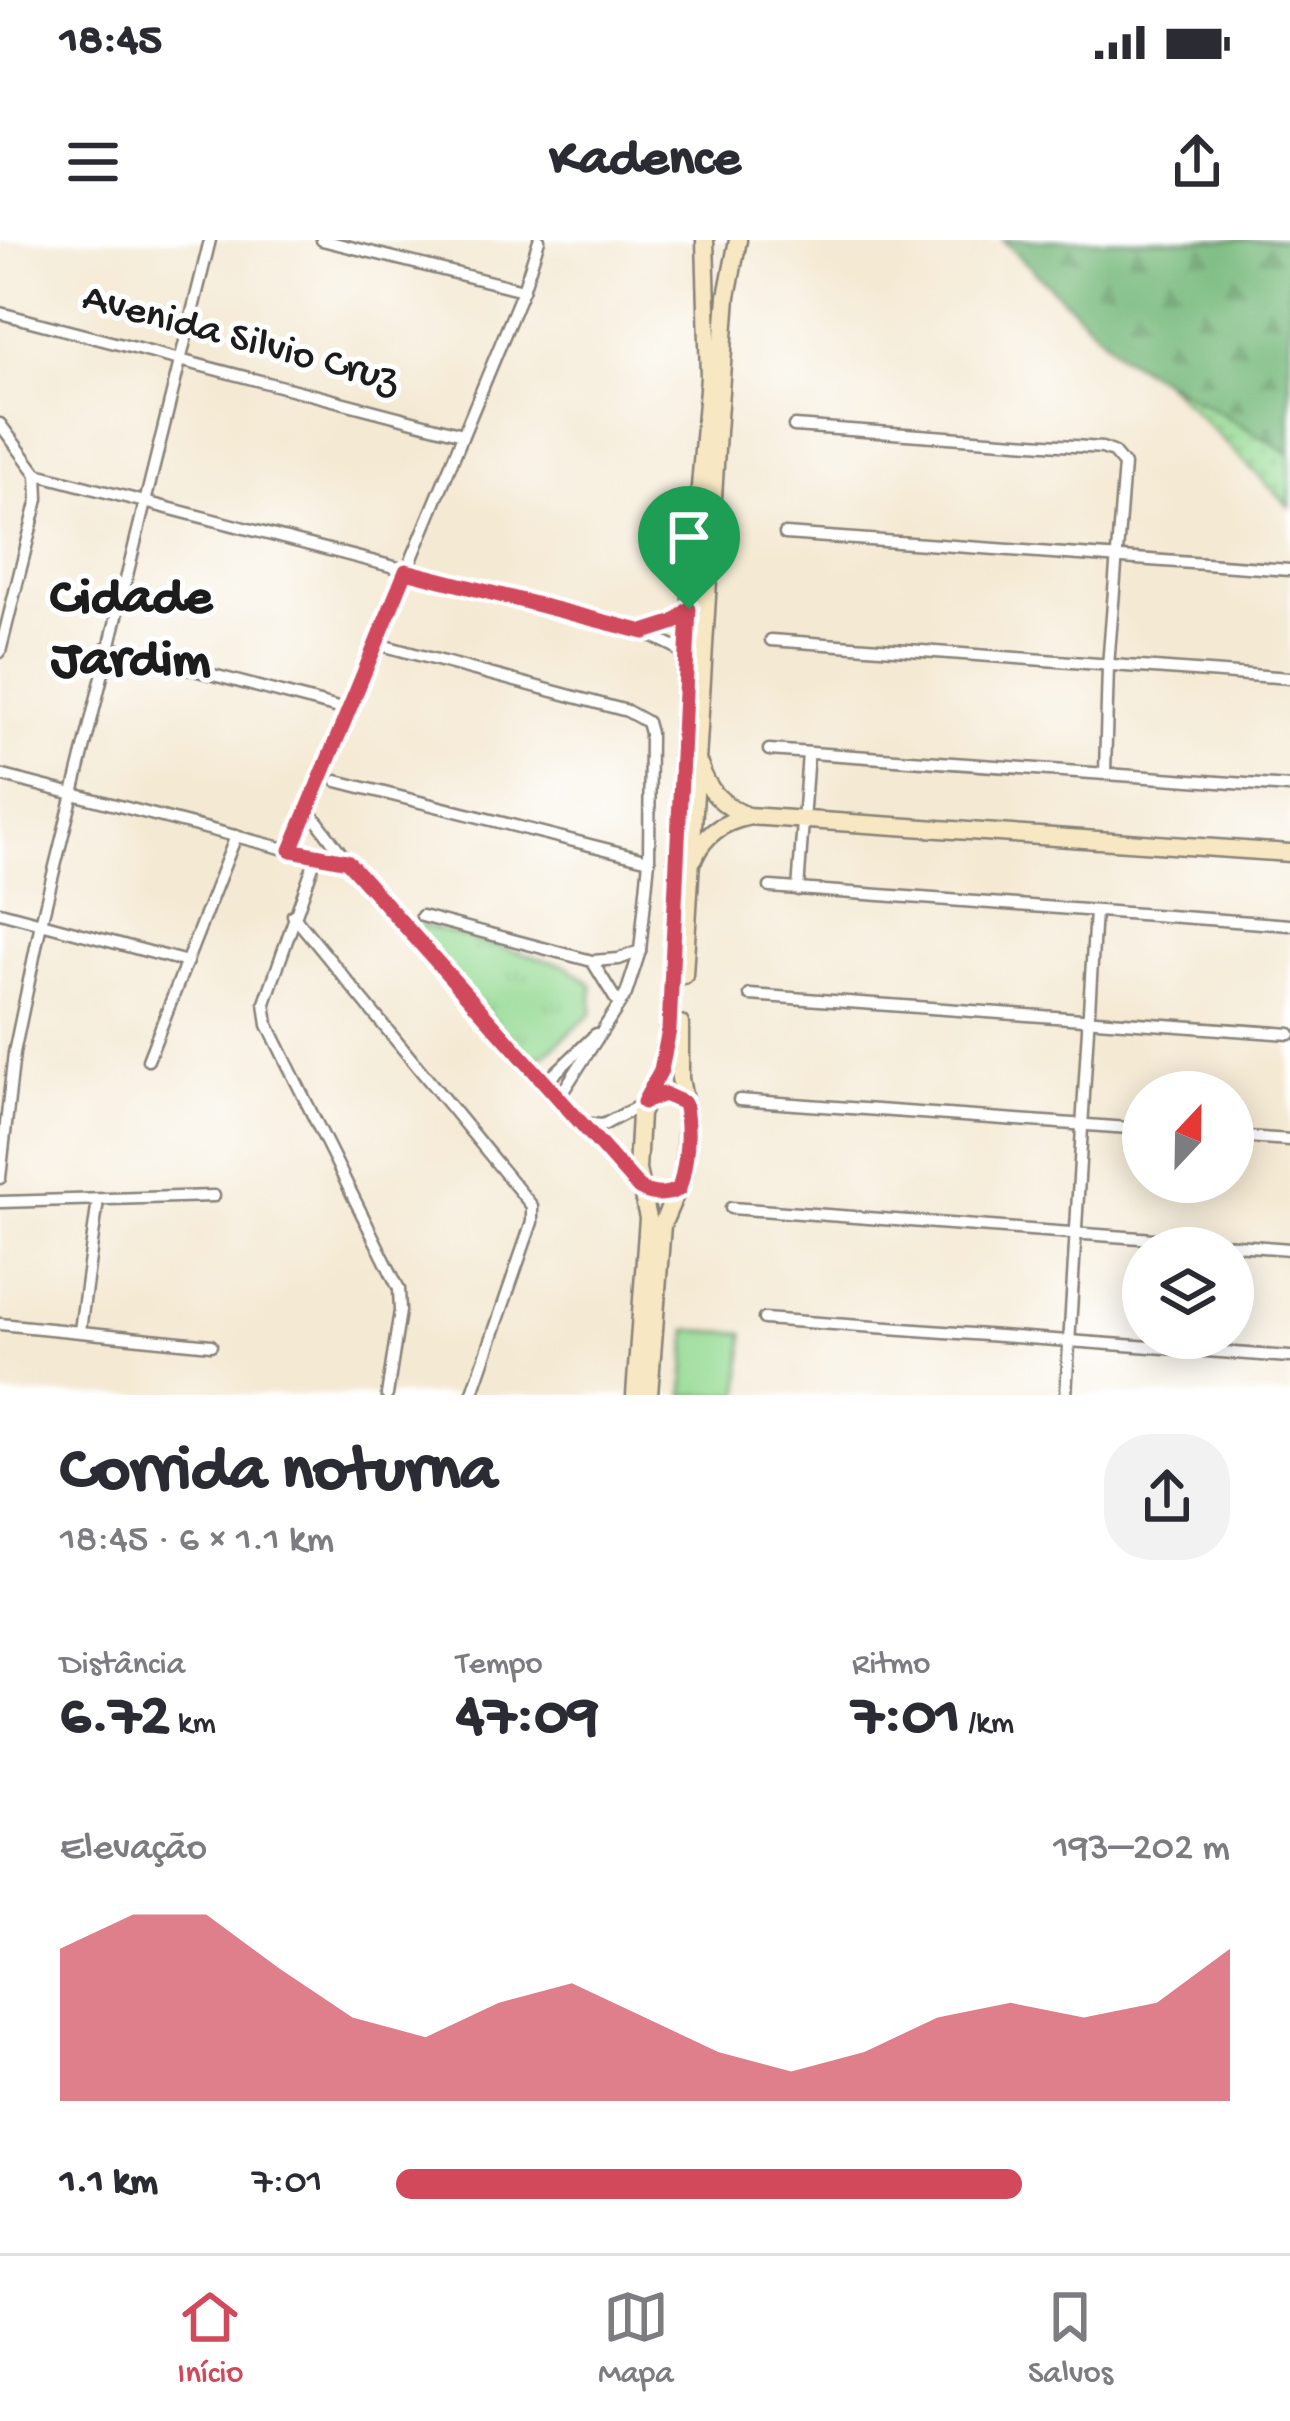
<!DOCTYPE html>
<html lang="pt">
<head>
<meta charset="utf-8">
<style>
  body { margin:0; font-family:"Gochi Hand",sans-serif; background:#f2f2f3; color:#2b2b33; height:100vh; display:flex; flex-direction:column; font-size:45px; white-space:nowrap }
  * { box-sizing:border-box; margin:0 }
  p { font-size:39px; color:#7c7c81 }
  .icon { flex:none; width:66px; height:66px; fill:none; stroke:currentColor; stroke-width:2; stroke-linecap:round; stroke-linejoin:round }
  .map { position:relative; height:1155px; overflow:hidden }
  .panel { display:flex; flex-direction:column; background:#fff; flex:1 }
  .panel>* { flex:none }
  .needle { width:78px; rotate:22deg }
  .fabs { position:absolute; left:1122px; top:831px; display:grid; gap:24px }
  .fabs a { display:grid; place-items:center; width:132px; height:132px; border-radius:50%; background:#fff; box-shadow:0 6px 30px #0003; font-size:60px }
  .pin { position:absolute; display:grid; place-items:center; width:102px; height:102px; color:#fff; margin:-123px -51px; border-radius:50% 50% 50% 0; rotate:-45deg; box-shadow:0 0 12px #0007 }
  .pin .icon { rotate:45deg }
  .round { display:grid; place-items:center; flex:none; width:126px; height:126px; border-radius:48px; background:#f2f2f3 }
  .summary { display:flex; align-items:center; justify-content:space-between; height:204px; padding:0 60px }
  h1 { font-size:66px; font-weight:700; line-height:90px }
  .metrics { display:grid; grid-template-columns:repeat(3,1fr); gap:18px; height:204px; padding:12px 60px }
  .metrics div { display:grid; align-content:center }
  .metrics b { font-size:60px; font-weight:700 }
  .metrics small { font-size:33px; font-weight:400 }
  .metrics p { font-size:33px }
  .chart { height:336px; padding:24px 60px }
  .chart p { display:flex; justify-content:space-between }
  .chart svg { width:100%; height:216px; margin-top:12px; fill:#d1495b; opacity:.7 }
  ul { padding:0 60px; list-style:none; font-size:39px }
  li { display:grid; grid-template-columns:192px 144px 1fr; align-items:center; height:90px }
  li i { height:30px; border-radius:15px; background:#d1495b }
  .status { display:flex; justify-content:space-between; align-items:center; height:84px; padding:0 60px; background:#fff; direction:ltr }
  .status svg { height:33px; fill:currentColor }
  header { display:flex; justify-content:space-between; align-items:center; height:156px; padding:0 60px; background:#fff; font-size:54px; font-weight:700 }
  .tabs { display:flex; justify-content:space-around; align-items:center; height:168px; border-top:3px solid #e1e1e2; background:#fff; font-size:33px; color:#7c7c81 }
  .tabs a { display:grid; justify-items:center; gap:6px }
  .tabs .active { color:#d1495b }
  .map>svg:first-child { display:block }
  .grass { fill:url(#grass-dots); stroke:#587b58; stroke-width:3 }
  .forest { fill:url(#forest-firs); stroke:#4a6b4c; stroke-width:3 }
  .park { fill:url(#park-tufts); stroke:#587b58; stroke-width:3 }
  .pitch { fill:#95da93; stroke:#587b58; stroke-width:3 }
  .lines { fill:none; stroke-linecap:round; stroke-linejoin:round }
  .street-casing { stroke:#888278; stroke-width:15 }
  .secondary-casing { stroke:#888278; stroke-width:21 }
  .street { stroke:#fff; stroke-width:10 }
  .secondary { stroke:#f7e8c3; stroke-width:16 }
  .route-casing { stroke:#fff; stroke-width:24 }
  .route { stroke:#d1495b; stroke-width:15 }
  .labels { text-anchor:middle; dominant-baseline:central; stroke-width:10; stroke-linejoin:round; paint-order:stroke }
  .street-label { font-size:42px; fill:#1c1c1c; stroke:#fff }
  .district-label { font-size:54px; font-weight:bold; fill:#1c1c1c; stroke:#fff }
</style>
</head>
<body>
<div class="status"><b>18:45</b><svg viewBox="0 0 49 12"><path d="M0 12V9h3v3zM5 12V6h3v6zM10 12V3h3v9zM15 12V0h3v12zM26 1h20v11H26zM47 4h2v5h-2z"/></svg></div>
<header><svg class="icon" aria-label="menu" viewBox="0 0 24 24"><path d="M4 6h16M4 12h16M4 18h16"/></svg>Kadence<svg class="icon" aria-label="share" viewBox="0 0 24 24"><path d="M12 15V3M7 8l5-5 5 5M5 13v7h14v-7"/></svg></header>
<div class="map">
<svg width="1290" height="1155" viewBox="0 0 1290 1155">
  <defs>
    <pattern id="grass-dots" width="8" height="8" patternUnits="userSpaceOnUse" patternTransform="scale(3)"><rect width="8" height="8" fill="#95da93"/><path d="M2 2h.1M6 6h.1" fill="none" stroke="#80ba7e" stroke-width="1.8" stroke-linecap="round"/></pattern>
    <pattern id="forest-firs" width="22" height="20" patternUnits="userSpaceOnUse" patternTransform="scale(3)"><rect width="22" height="20" fill="#78ba7d"/><path d="M5 1l3.5 6h-7zM16 11l3.5 6h-7z" fill="#679f6b"/></pattern>
    <pattern id="park-tufts" width="24" height="20" patternUnits="userSpaceOnUse" patternTransform="scale(3)"><rect width="24" height="20" fill="#95da93"/><path d="M3 7l-1-3M5 7V3M7 7l1-3M15 17l-1-3M17 17v-4M19 17l1-3" fill="none" stroke="#80ba7e"/></pattern>
  </defs>
  <rect width="100%" height="100%" fill="#fff"/>
  <filter id="ink" filterUnits="userSpaceOnUse"><feTurbulence type="fractalNoise" baseFrequency=".00833" numOctaves="2"/><feDisplacementMap in="SourceGraphic" scale="24" xChannelSelector="R" yChannelSelector="G"/><feConvolveMatrix kernelMatrix="1 2 1 2 8 2 1 2 1" color-interpolation-filters="sRGB"/></filter>
  <filter id="wash" filterUnits="userSpaceOnUse"><feTurbulence type="fractalNoise" baseFrequency=".004" numOctaves="4" result="noise"/><feDisplacementMap in="SourceGraphic" scale="48" xChannelSelector="R" yChannelSelector="G"/><feGaussianBlur stdDeviation="2.7" result="paint"/><feColorMatrix in="noise" values="0 0 0 0 0 0 0 0 0 0 0 0 0 0 0 0 0 1.4 0 .05"/><feComposite in="paint" operator="in"/></filter>
  <g filter="url(#wash)">
    <rect width="100%" height="100%" fill="#f4e9d3"/>
    <path class="grass" d="M1163,140L1290,213V267Z"/>
    <path class="forest" d="M1003,0H1290V213L1121,116Z"/>
    <path class="park" d="M404,680L567,726L592,745V773L543,816H525Z"/>
    <path class="pitch" d="M688,1090L744,1093L741,1155H684Z"/>
  </g>
  <g filter="url(#ink)">
    <g class="lines">
      <g class="street-casing">
        <g id="street">
          <path d="M322,0L523,50"/>
          <path d="M0,73L463,194"/>
          <path d="M0,184L37,234L38,259L0,412"/>
          <path d="M794,186L1102,208L1113,212L1124,225L1108,426L1105,533"/>
          <path d="M37,234L644,392L675,407L686,418"/>
          <path d="M785,294L1290,330"/>
          <path d="M646,392L675,382L689,369"/>
          <path d="M771,400L1290,438"/>
          <path d="M385,406L627,471L647,482L650,493L649,620L640,711L626,754L558,859"/>
          <path d="M107,407L346,470"/>
          <path d="M769,510L1290,547"/>
          <path d="M0,535L316,617L347,621"/>
          <path d="M337,541L649,620"/>
          <path d="M309,570L347,621L637,946"/>
          <path d="M291,611L523,50L539,0"/>
          <path d="M316,617L265,763L268,785L399,1049L400,1071L387,1155"/>
          <path d="M770,647L1290,685"/>
          <path d="M798,650L808,513"/>
          <path d="M0,672L187,722"/>
          <path d="M293,675L532,966V982L472,1155"/>
          <path d="M422,676L592,721L619,719L640,711"/>
          <path d="M592,721L619,765"/>
          <path d="M750,755L1290,794"/>
          <path d="M148,820L236,596"/>
          <path d="M545,843L596,794"/>
          <path d="M739,860L1143,889"/>
          <path d="M579,883L603,885L639,866"/>
          <path d="M1233,896L1290,900"/>
          <path d="M0,938L14,813L41,683L210,0"/>
          <path d="M0,962L214,956"/>
          <path d="M731,968L1290,1009"/>
          <path d="M764,1079L1290,1117"/>
          <path d="M0,1084L211,1105"/>
          <path d="M80,1090L98,960"/>
          <path d="M1066,1155L1095,671"/>
        </g>
      </g>
      <g class="secondary-casing">
        <g id="secondary">
          <path d="M700,526C707,551 724,567 748,576L1290,613"/>
          <path d="M694,618C704,595 723,582 747,577"/>
          <path d="M684,735L717,192L727,56L738,0"/>
          <path d="M635,1155L648,978L637,930L640,874L661,830L669,790L686,418L709,137L705,0"/>
          <path d="M649,1155L662,985L684,934L687,877L680,838V784"/>
        </g>
      </g>
      <use href="#street" class="street"/>
      <use href="#secondary" class="secondary"/>
    </g>
  </g>
  <g class="lines" filter="url(#ink)">
    <g class="route-casing">
      <path id="route" d="M406,331L644,392L675,382L689,369L669,790L661,830L644,862L664,854L684,863C690,890 687,923 679,949C665,956 653,956 639,948L347,621L291,610Z"/>
    </g>
    <use href="#route" class="route"/>
  </g>
  <g class="labels">
    <g class="street-label">
      <text transform="translate(240 101) rotate(15)">Avenida Silvio Cruz</text>
    </g>
    <g class="district-label">
      <text x="131" y="361">Cidade<tspan x="131" dy="62">Jardim</tspan></text>
    </g>
  </g>
</svg>
<div class="fabs">
<a><svg class="needle" viewBox="-14 -14 28 28"><path d="M0-13l5 13h-10z" fill="#e53935"/><path d="M0 13l5-13h-10z" fill="#7c7c81"/></svg></a>
<a><svg class="icon" aria-label="layers" viewBox="0 0 24 24"><path d="M12 4l9 5-9 5-9-5zM3 14l9 5 9-5"/></svg></a>
</div>
<div class="pin" style="left:689px;top:369px;background:#1e9e55"><svg class="icon" aria-label="arrive" viewBox="0 0 24 24"><path d="M6 21V4h12l-3 4 3 4H6"/></svg></div>
</div>
<section class="panel">
<div class="summary"><div><h1>Corrida noturna</h1><p>18:45 · 6 × 1.1 km</p></div><a class="round"><svg class="icon" aria-label="share" viewBox="0 0 24 24"><path d="M12 15V3M7 8l5-5 5 5M5 13v7h14v-7"/></svg></a></div>
<div class="metrics">
<div><p>Distância</p><b>6.72<small> km</small></b></div>
<div><p>Tempo</p><b>47:09</b></div>
<div><p>Ritmo</p><b>7:01<small> /km</small></b></div>
</div>
<div class="chart"><p><span>Elevação</span>193–202 m</p>
<svg viewBox="0 0 160 44" preserveAspectRatio="none"><path d="M0 44V13L10 6L20 6L30 17L40 27L50 31L60 24L70 20L80 27L90 34L100 38L110 34L120 27L130 24L140 27L150 24L160 13V44z"/></svg>
</div>
<ul>
<li><b>1.1 km</b>7:01<i style="width:75%"></i></li>
</ul>
</section>
<nav class="tabs">
<a class="active"><svg class="icon" aria-label="home" viewBox="0 0 24 24"><path d="M3 11l9-7 9 7M6 9v11h12V9"/></svg>Início</a>
<a><svg class="icon" aria-label="map" viewBox="0 0 24 24"><path d="M3 6l6-2 6 2 6-2v14l-6 2-6-2-6 2zM9 4v14M15 6v14"/></svg>Mapa</a>
<a><svg class="icon" aria-label="saved" viewBox="0 0 24 24"><path d="M7 4h10v16l-5-4-5 4z"/></svg>Salvos</a>
</nav>
</body>
</html>
